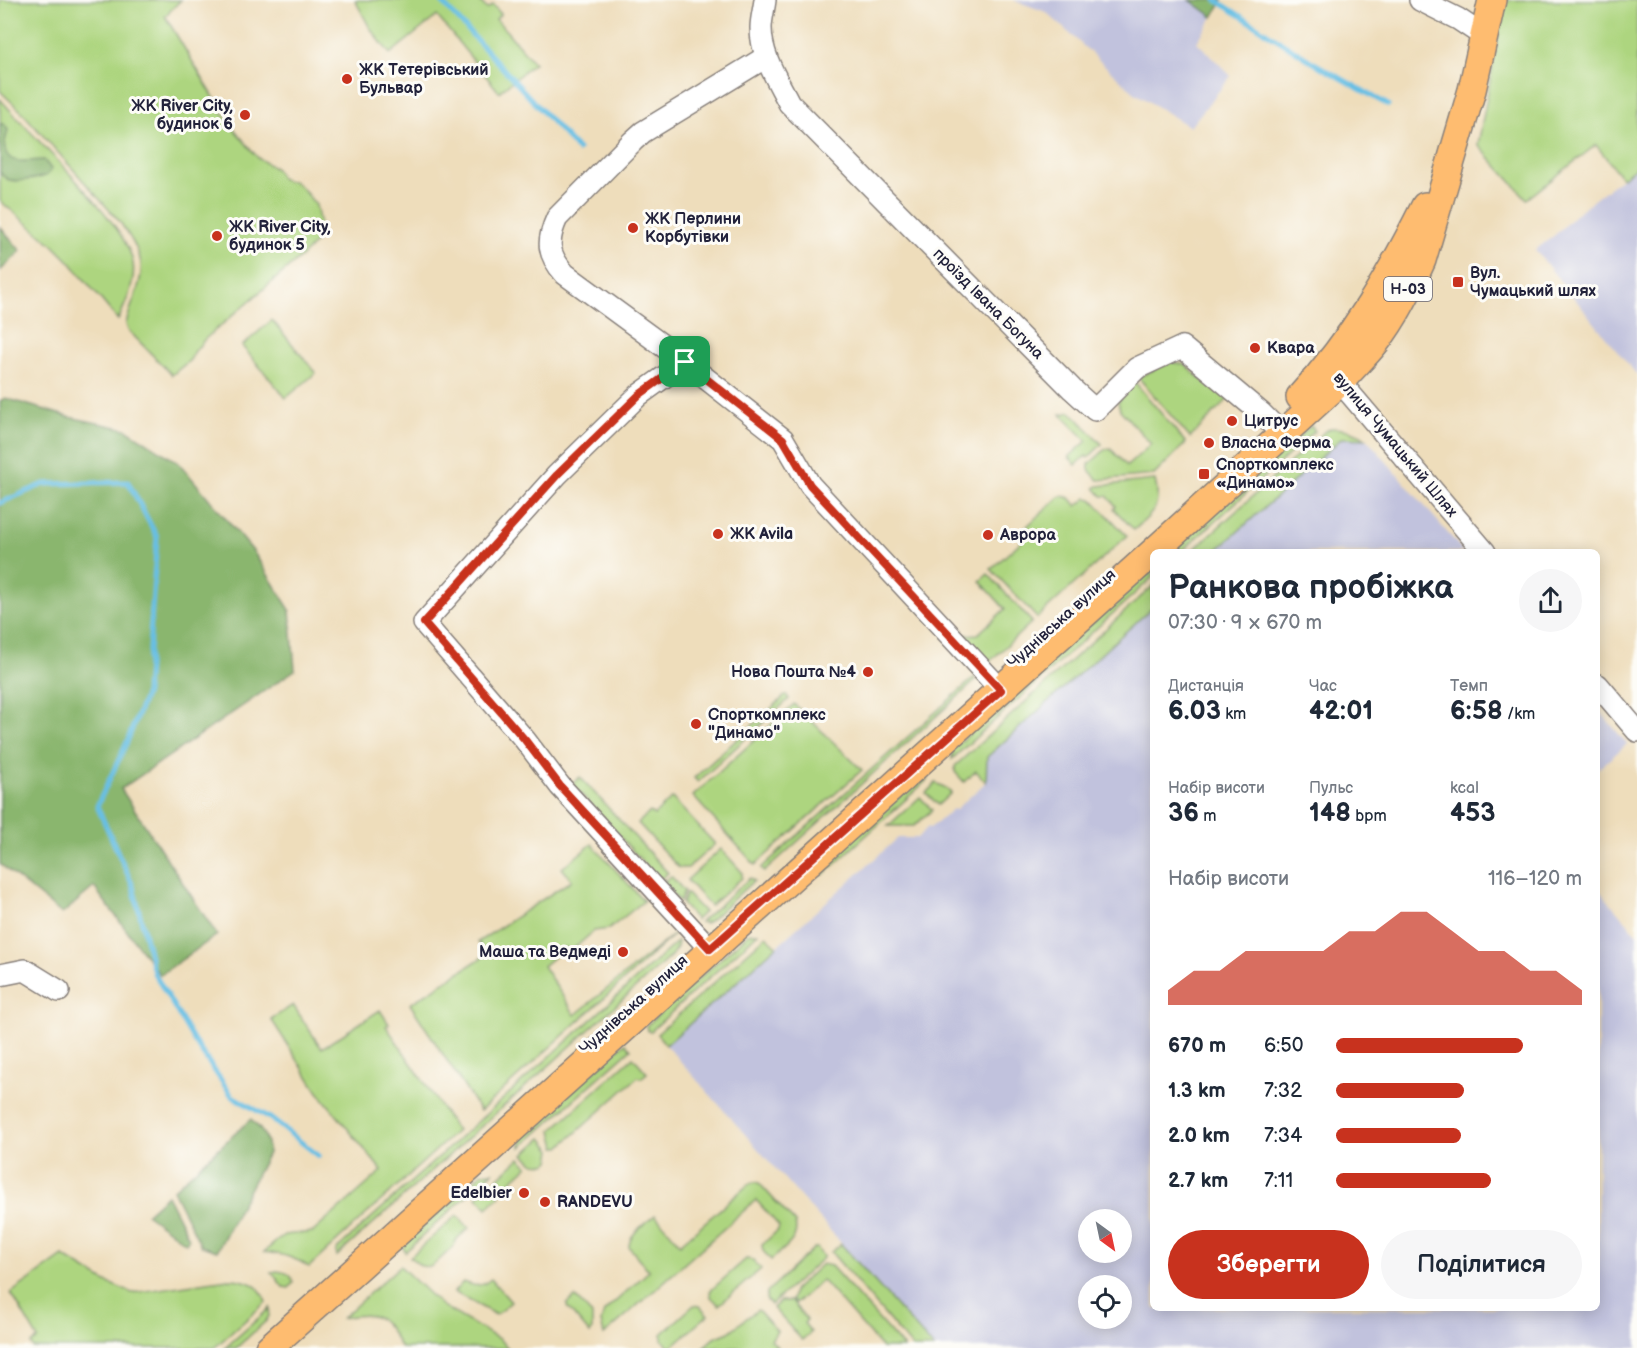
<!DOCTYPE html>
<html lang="uk">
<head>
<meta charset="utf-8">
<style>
  body { margin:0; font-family:"Balsamiq Sans",sans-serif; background:#f6f6f7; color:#1f2937; height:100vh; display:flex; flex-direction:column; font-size:22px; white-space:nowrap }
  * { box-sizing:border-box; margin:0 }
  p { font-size:20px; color:#747a83 }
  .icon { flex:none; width:33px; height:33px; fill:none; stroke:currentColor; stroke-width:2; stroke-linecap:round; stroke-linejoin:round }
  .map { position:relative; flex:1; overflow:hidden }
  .sheet { position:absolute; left:1150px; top:549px; width:450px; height:762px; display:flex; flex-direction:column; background:#fff; border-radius:9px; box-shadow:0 3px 15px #0003 }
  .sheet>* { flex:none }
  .needle { width:39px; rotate:147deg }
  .controls { position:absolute; left:1078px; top:1209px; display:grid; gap:12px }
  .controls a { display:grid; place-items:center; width:54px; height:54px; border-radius:50%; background:#fff; box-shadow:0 3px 15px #0003; font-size:30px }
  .pin { position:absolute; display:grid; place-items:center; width:51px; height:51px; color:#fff; margin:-26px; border-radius:12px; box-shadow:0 3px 9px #0006 }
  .round { display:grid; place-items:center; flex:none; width:63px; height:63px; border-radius:32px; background:#f6f6f7 }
  .headline { display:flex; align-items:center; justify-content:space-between; height:102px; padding:0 18px }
  h1 { font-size:33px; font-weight:600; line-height:45px }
  .metrics { display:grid; grid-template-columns:repeat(3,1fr); gap:9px; height:102px; padding:6px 18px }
  .metrics div { display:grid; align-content:center }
  .metrics b { font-size:26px; font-weight:600 }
  .metrics small { font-size:16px; font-weight:400 }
  .metrics p { font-size:16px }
  .chart { height:168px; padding:12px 18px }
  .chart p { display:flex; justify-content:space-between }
  .chart svg { width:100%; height:108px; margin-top:6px; fill:#c8321e; opacity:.7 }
  .action { display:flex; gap:12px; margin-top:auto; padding:12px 18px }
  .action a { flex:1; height:69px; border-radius:36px; background:#c8321e; color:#fff; font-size:24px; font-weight:600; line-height:69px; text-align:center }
  .action a+a { background:#f6f6f7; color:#1f2937 }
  ul { padding:0 18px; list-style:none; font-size:20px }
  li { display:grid; grid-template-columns:96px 72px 1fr; align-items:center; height:45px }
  li i { height:15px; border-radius:8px; background:#c8321e }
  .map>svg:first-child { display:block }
  .industrial { fill:#c1c2dd; fill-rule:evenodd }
  .green { fill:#add57f; stroke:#687c5d; stroke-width:1.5 }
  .forest { fill:#8ab66e; stroke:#566c54; stroke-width:1.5 }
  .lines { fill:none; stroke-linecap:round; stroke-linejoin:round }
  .stream { stroke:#67bfe4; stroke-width:5 }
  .minor-casing { stroke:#88807b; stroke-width:24 }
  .major-casing { stroke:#88807b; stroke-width:30 }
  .minor { stroke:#fff; stroke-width:21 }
  .major { stroke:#febc70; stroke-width:27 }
  .route-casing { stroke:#fff; stroke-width:12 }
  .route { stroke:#c8321e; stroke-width:8 }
  .poi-dot { fill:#c8321e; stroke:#fdfcf7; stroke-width:2 }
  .labels { text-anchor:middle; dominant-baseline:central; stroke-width:6; stroke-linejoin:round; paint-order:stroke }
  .shield { fill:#fdfcf7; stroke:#646373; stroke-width:1.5 }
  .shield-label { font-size:15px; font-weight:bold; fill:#22223b }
  .poi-label { font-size:16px; font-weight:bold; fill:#22223b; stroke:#fdfcf7; text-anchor:start }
  .street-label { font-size:16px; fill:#22223b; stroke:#fdfcf7 }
</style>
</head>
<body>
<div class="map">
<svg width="1637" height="1348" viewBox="0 0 1637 1348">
  <rect width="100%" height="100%" fill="#fdfcf7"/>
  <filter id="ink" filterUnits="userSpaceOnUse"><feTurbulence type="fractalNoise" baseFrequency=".0167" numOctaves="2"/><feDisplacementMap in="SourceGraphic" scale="12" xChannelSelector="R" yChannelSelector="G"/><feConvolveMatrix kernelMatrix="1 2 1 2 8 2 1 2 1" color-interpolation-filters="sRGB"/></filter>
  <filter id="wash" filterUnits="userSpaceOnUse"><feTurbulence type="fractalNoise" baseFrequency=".008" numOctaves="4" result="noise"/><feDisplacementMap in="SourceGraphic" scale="24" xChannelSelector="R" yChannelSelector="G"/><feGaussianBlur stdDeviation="1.35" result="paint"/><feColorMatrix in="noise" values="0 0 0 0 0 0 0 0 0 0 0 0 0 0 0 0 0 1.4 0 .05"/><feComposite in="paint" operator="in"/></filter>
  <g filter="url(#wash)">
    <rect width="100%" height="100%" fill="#edb"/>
    <g class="industrial">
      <path d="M1013,0H1190L1213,17L1197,42L1231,76L1190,127L1135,93L1046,12Z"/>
      <path d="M1637,166V375L1535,250L1555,235L1577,213Z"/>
      <path d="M1342,437L1367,439L1464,552H1215Z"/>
      <path d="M1153,607L1154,1308H1598V889L1637,934V1348H934L666,1045L898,838H917L928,827L930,828L953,809L955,810L985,783L987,757ZM1089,1220H1122V1252H1089ZM1089,1286H1122V1318H1089Z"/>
      <path d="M1598,709L1627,744L1598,769Z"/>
    </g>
    <g class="green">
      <path d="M0,0H181L165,16L230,124L258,158L276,169L281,178L287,181H293L302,188L316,205L320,225L317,241L301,257L205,339L195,351L190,360L172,375L128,330L126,324C130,305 143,284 141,264C139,248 128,235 120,222L21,111L0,91Z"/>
      <path d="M355,0H479L487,9L493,5L501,14L496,19L534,63L499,92L437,16L390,54L370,28Z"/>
      <path d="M1505,0H1637V166L1622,178L1596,145L1527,199L1478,145Z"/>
      <path d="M0,99C19,120 38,140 57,160C78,183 128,232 133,263C136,282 126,303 118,320L69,261L52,244L0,201Z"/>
      <path d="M272,320L316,373L286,398L242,346Z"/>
      <path d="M1171,362L1186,365L1203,381L1211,382L1230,397L1190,438L1138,377Z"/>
      <path d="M1134,381L1186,443L1154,475L1098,480L1089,470V464L1106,449L1110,448L1127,466L1151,444L1120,410L1118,402Z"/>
      <path d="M1071,412L1102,444L1088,458L1086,456L1076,465L1069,457L1087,441L1061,414Z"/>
      <path d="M1311,426L1315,431L1181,552H1171Z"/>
      <path d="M1331,428C1344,428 1357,431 1367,439L1342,438L1215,552H1191L1324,432Z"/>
      <path d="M1155,480C1162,508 1153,513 1134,530L1114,509L1116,506L1107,496H1102L1095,488L1098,486Z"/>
      <path d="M1063,496L1070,498L1077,506L1087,498L1092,499L1127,536L1037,618L991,569L1024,539L1021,535L1024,529L1059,497Z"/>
      <path d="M1153,568V577L952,759V753L954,748Z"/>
      <path d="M988,574L1032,622L987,664L963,637L965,635L978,634L1005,609L980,581Z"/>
      <path d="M1153,586V607L987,757L986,782L976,771L964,782L955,772V766Z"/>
      <path d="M976,676L973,683L764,872L761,868Z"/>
      <path d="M786,695L789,699L698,782L694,778Z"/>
      <path d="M794,704L862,770L755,865L693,796Z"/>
      <path d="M580,777L668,873L659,880L572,784Z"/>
      <path d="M921,780H927L823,875L818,870L917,781Z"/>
      <path d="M936,783L944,787L951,793L938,805L926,793Z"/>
      <path d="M920,797L932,810L914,826H888Z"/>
      <path d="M672,798L715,844L688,868H681L678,867L638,823L650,812L654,815Z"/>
      <path d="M592,844L644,901L609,929L594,931L570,952L566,947L543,966L575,1015L679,930L480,1111L410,1004L486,955L478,942L572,880L562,868Z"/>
      <path d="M721,849L742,872V878L710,906L687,880Z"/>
      <path d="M671,876L684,891L680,902L662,883Z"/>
      <path d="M750,878L754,881L750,884L709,921L705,923L700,922Z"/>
      <path d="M686,893L704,912L696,920L682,904Z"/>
      <path d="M752,933H758L651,1031H648L646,1026L748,934Z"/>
      <path d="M766,936L777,946L666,1045L657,1034Z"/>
      <path d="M678,941L677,947L671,956L337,1256L336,1252L338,1248Z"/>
      <path d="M293,1005L320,1046L322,1048L380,1010L389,1024L386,1026L457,1131L309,1267C294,1257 282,1254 264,1252L284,1235L313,1232L382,1171L318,1092L271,1019Z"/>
      <path d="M625,1043L631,1049L521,1147V1138Z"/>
      <path d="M633,1057L647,1073L641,1078L638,1077L560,1147H556L552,1130Z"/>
      <path d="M542,1138L552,1150L550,1161L546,1164L533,1163L524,1154Z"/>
      <path d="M520,1158L528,1166L498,1193L500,1196L487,1208L477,1197Z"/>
      <path d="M493,1172L405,1252L402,1245L482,1173Z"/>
      <path d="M755,1182L759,1183L795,1223C800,1240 782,1250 771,1260L763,1251L762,1245L778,1230L779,1226L756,1200L604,1335L601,1322L604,1312L649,1271L629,1247C629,1233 645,1224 655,1215L680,1244L749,1184Z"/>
      <path d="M457,1215L469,1228L457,1239L453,1247L436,1263L430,1267L421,1266L410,1257Z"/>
      <path d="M841,1244L934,1348H913L831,1252Z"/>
      <path d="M814,1248H817L823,1256V1258L771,1305L766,1299L767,1292Z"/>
      <path d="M63,1256L106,1282L132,1293L228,1279C245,1279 261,1284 266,1302L214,1348H33L31,1344L38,1339L11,1293Z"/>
      <path d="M746,1259L753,1260L761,1269L719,1305L711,1297L710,1291Z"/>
      <path d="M822,1264L831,1266L904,1348H882L822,1280L795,1304L792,1300L794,1290Z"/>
      <path d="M400,1266L442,1306L499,1339L508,1348H401C396,1341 393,1333 388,1327C377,1311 359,1315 342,1318Z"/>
      <path d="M276,1271C285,1272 292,1273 293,1283L289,1288L283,1287L274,1275L271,1273Z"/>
      <path d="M491,1279L511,1302L496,1315L454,1292L463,1282C475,1287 481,1287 491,1279Z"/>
      <path d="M575,1297L592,1315V1329L590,1334L567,1307V1304Z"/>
      <path d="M780,1301H791L807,1320L804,1323L811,1332L802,1340L773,1308Z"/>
      <path d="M694,1305L700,1306L708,1315L670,1348L662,1340V1334Z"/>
      <path d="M270,1308L269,1316L266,1321L236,1348H225Z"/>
      <path d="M758,1310L777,1331L771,1340L778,1348H702L714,1338L729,1332L753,1313Z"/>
    </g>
    <g class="forest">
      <path d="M1190,0H1223L1213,17Z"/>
      <path d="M0,124H4L8,130C7,136 3,144 5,149C8,167 31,160 44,160L51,169C49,173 50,174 45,176C37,179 14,183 7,179C3,177 2,175 0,172Z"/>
      <path d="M0,227L21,251L0,271Z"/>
      <path d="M5,398L69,417L126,429L179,463L253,551L290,610L295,670L121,789L217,935L160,975L94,887L62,914L0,864V401Z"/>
      <path d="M251,1119C262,1131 268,1136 268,1153L217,1251L201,1246L173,1190Z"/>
      <path d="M167,1195L189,1238L186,1243L146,1214Z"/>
    </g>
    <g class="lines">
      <g class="stream">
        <path d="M440,0L578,150"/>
        <path d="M1216,0L1314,63L1388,105"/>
        <path d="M0,503L44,484L128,482L157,537L146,693L127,742L97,806L133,886L154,973L196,1044L232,1096L270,1118L319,1156"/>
      </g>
    </g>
  </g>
  <g filter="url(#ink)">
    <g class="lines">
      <g class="minor-casing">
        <g id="minor">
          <path d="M765,0C764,9 761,19 761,28C761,56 777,79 789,103L1072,389L1095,410L1137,368L1182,347L1261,413L1282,434"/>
          <path d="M1420,0L1458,19L1485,37"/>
          <path d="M685,362L565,274C548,255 546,242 557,218L633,141L643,132L766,57"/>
          <path d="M1330,370L1485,552"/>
          <path d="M1598,685L1637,731"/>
          <path d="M710,949L560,786L525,740L424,623L557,475L639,395L685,362L783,439L810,485L1001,690"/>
          <path d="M0,975L25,970L59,991"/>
        </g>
      </g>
      <g class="major-casing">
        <g id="major">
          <path d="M1300,397C1354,338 1390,276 1425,206"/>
          <path d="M269,1348L1150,555L1341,381C1352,368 1365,356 1376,342C1395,318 1409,289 1422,260L1472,90L1492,0"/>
        </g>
      </g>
      <use href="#minor" class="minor"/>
      <use href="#major" class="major"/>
    </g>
  </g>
  <g class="lines" filter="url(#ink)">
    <g class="route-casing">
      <path id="route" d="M685,362L783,439L810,485L1001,690L710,949L560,786L525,740L424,623L557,475L639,395Z"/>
    </g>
    <use href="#route" class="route"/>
  </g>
  <g class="poi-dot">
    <circle cx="347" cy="79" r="6"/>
    <circle cx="245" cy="115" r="6"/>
    <circle cx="633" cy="228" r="6"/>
    <circle cx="217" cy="236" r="6"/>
    <rect x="1452" y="276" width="12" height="12" rx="3"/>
    <circle cx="1255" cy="348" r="6"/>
    <circle cx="1232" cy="421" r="6"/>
    <circle cx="1209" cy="443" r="6"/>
    <rect x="1198" y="468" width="12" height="12" rx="3"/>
    <circle cx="718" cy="534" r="6"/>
    <circle cx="988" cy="535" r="6"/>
    <circle cx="868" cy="672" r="6"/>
    <circle cx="696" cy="724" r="6"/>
    <circle cx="623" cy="952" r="6"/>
    <circle cx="524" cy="1193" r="6"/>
    <circle cx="545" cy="1202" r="6"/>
  </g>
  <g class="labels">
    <rect class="shield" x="1384" y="277" width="48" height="24" rx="4.5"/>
    <g class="shield-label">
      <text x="1408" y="289">Н-03</text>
    </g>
    <g class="poi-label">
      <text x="359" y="70">ЖК Тетерівський<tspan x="359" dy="18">Бульвар</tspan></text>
      <text x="233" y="106" text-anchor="end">ЖК River City,<tspan x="233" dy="18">будинок 6</tspan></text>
      <text x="645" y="219">ЖК Перлини<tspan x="645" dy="18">Корбутівки</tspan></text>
      <text x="229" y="227">ЖК River City,<tspan x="229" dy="18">будинок 5</tspan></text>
      <text x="1470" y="273">Вул.<tspan x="1470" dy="18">Чумацький шлях</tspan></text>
      <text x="1267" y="348">Квара</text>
      <text x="1244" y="421">Цитрус</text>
      <text x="1221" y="443">Власна Ферма</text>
      <text x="1216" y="465">Спорткомплекс<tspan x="1216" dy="18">«Динамо»</tspan></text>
      <text x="730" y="534">ЖК Avila</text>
      <text x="1000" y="535">Аврора</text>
      <text x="856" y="672" text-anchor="end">Нова Пошта №4</text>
      <text x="708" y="715">Спорткомплекс<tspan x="708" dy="18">"Динамо"</tspan></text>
      <text x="611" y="952" text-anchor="end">Маша та Ведмеді</text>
      <text x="512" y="1193" text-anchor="end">Edelbier</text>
      <text x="557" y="1202">RANDEVU</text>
    </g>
    <g class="street-label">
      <text transform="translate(988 304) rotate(45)">проїзд Івана Богуна</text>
      <text transform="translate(1395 445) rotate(50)">вулиця Чумацький Шлях</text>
      <text transform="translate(1062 619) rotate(-42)">Чуднівська вулиця</text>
      <text transform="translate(634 1005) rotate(-42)">Чуднівська вулиця</text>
    </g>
  </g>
</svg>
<div class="controls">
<a><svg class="needle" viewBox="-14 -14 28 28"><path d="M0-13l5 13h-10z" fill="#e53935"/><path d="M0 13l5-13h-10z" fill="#747a83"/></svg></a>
<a><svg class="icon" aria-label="locate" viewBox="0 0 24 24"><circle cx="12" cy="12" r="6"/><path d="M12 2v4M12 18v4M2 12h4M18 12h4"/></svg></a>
</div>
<div class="pin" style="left:685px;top:362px;background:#1e9e55"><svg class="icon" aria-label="arrive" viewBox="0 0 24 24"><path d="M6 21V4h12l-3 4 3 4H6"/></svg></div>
<section class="sheet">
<div class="headline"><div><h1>Ранкова пробіжка</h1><p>07:30 · 9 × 670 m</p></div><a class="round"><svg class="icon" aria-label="share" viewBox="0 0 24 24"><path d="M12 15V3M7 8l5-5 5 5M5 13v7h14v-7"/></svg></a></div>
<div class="metrics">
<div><p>Дистанція</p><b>6.03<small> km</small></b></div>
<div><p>Час</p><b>42:01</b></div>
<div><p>Темп</p><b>6:58<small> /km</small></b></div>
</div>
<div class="metrics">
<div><p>Набір висоти</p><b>36<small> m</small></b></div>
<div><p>Пульс</p><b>148<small> bpm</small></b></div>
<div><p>kcal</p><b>453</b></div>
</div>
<div class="chart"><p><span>Набір висоти</span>116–120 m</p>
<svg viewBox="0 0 160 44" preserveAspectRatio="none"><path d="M0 44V38L10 30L20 30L30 22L40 22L50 22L60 22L70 14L80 14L90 6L100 6L110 14L120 22L130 22L140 30L150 30L160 38V44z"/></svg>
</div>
<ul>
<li><b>670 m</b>6:50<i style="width:76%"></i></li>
<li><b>1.3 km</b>7:32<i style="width:52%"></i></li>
<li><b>2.0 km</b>7:34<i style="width:51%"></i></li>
<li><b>2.7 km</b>7:11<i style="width:63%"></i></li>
</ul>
<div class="action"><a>Зберегти</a><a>Поділитися</a></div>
</section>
</div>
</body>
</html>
